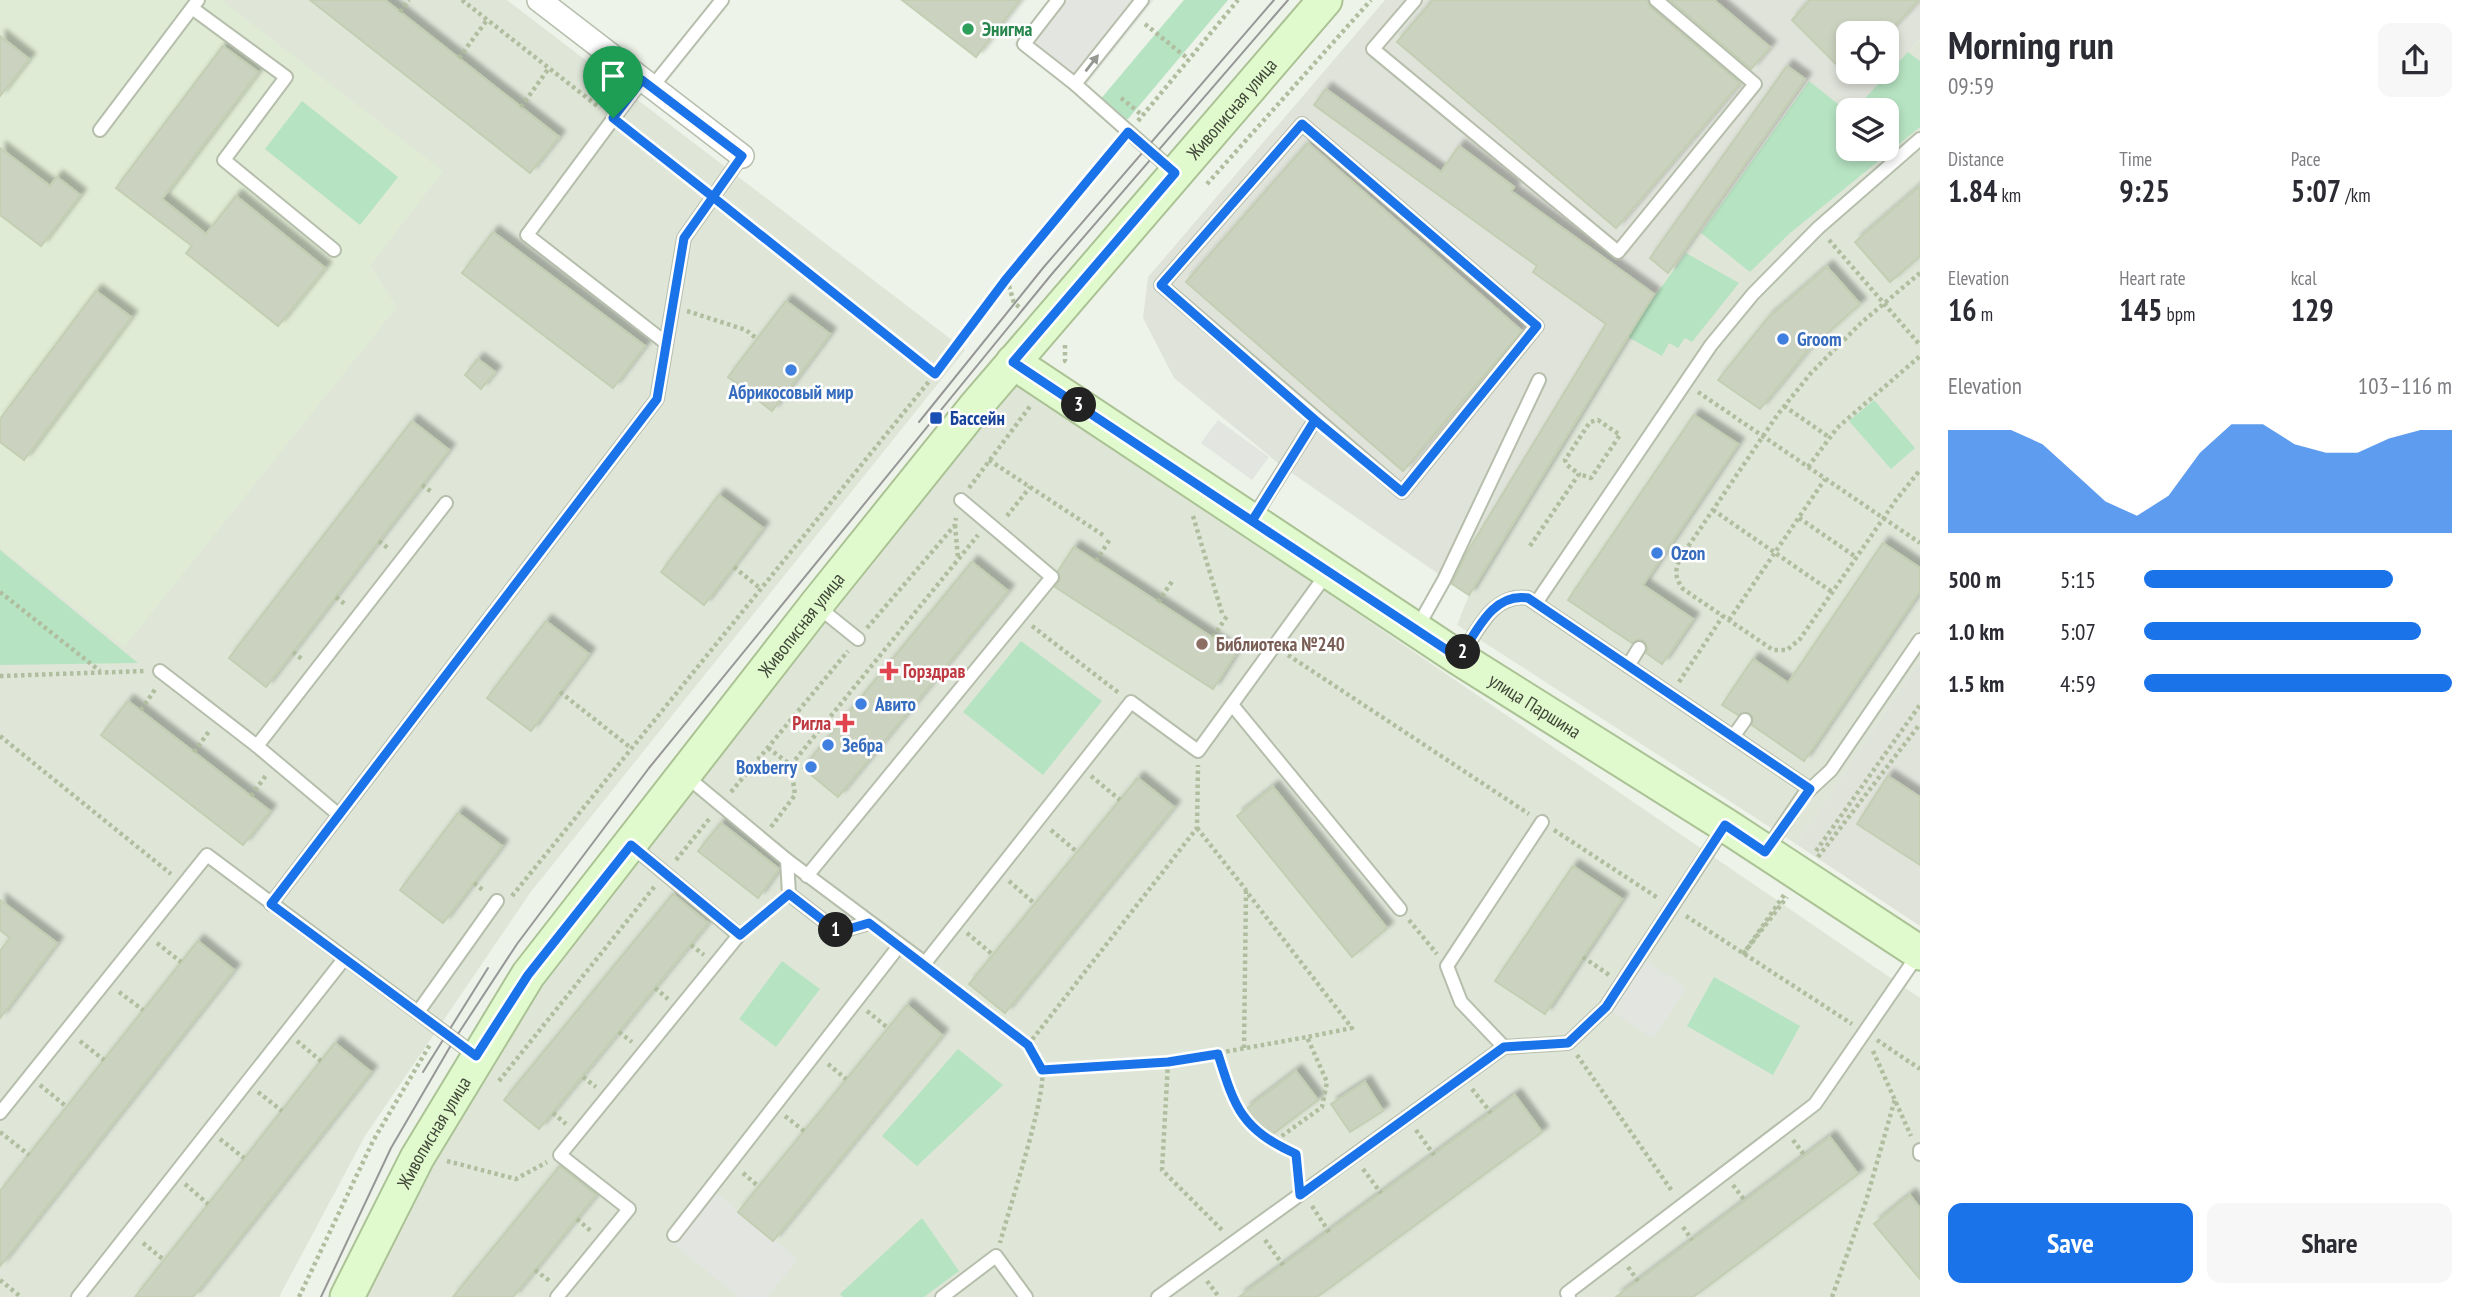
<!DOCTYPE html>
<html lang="en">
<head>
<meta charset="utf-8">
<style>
  body { margin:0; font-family:"PT Sans Narrow",sans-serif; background:#f7f7f7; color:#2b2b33; height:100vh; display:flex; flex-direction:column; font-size:26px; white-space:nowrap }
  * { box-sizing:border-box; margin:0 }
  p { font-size:23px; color:#7c7c81 }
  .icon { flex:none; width:38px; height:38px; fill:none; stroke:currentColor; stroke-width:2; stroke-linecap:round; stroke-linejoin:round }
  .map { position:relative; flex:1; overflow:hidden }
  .panel { display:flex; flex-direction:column; background:#fff; width:560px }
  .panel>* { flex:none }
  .fabs { position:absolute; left:1836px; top:21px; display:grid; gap:14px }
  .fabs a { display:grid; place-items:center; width:63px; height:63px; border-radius:14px; background:#fff; box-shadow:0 4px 10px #0003; font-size:35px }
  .pin { position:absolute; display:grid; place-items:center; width:60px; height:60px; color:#fff; margin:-72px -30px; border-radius:50% 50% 50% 0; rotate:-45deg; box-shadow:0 0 7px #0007 }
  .pin .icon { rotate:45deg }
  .km { position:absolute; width:35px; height:35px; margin:-18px; border-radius:50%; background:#222; color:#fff; font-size:19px; line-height:35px; text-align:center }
  .round { display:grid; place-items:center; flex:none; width:74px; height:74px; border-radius:14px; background:#f7f7f7 }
  .headline { display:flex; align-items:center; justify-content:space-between; height:119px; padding:0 28px }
  h1 { font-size:38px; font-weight:600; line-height:52px }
  .figures { display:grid; grid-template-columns:repeat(3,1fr); gap:10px; height:119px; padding:7px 28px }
  .figures div { display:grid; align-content:center }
  .figures b { font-size:30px; font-weight:600 }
  .figures small { font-size:19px; font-weight:400 }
  .figures p { font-size:19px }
  .chart { height:196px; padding:14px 28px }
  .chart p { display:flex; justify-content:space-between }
  .chart svg { width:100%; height:126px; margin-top:7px; fill:#1a73e8; opacity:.7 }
  .cta { display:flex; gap:14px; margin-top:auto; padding:14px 28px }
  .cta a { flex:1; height:80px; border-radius:14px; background:#1a73e8; color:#fff; font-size:28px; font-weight:600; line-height:80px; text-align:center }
  .cta a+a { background:#f7f7f7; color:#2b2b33 }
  ul { padding:0 28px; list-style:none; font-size:23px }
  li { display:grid; grid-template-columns:112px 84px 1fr; align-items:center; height:52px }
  li i { height:18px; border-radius:9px; background:#1a73e8 }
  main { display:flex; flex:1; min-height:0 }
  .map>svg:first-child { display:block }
  .residential { fill:#dfe6d8 }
  .industrial { fill:#e0e3da; fill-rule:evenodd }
  .education { fill:#dfebd4 }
  .green { fill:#b6e3c2 }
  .parking { fill:#e3e5e0 }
  .building { fill:#cbd3c0; stroke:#c3ceb3; stroke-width:2; filter:url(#shadow) }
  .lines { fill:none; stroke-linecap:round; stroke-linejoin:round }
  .lane-casing { stroke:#b6beac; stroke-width:16 }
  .street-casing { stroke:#b6beac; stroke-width:26 }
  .secondary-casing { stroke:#aac294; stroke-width:37 }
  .path { stroke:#b0be9f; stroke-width:4.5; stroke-dasharray:3.5 3.5; stroke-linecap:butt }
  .lane { stroke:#fff; stroke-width:12 }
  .street { stroke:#fff; stroke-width:23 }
  .secondary { stroke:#e0f9cd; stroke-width:33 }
  .tram { stroke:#979797; stroke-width:2 }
  .oneway { fill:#969992 }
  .route-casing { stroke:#fff; stroke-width:14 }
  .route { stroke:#1a73e8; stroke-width:9 }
  .leisure-dot { fill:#2e9e5b; stroke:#fff; stroke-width:2.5 }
  .shop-dot { fill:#3f7fe0; stroke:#fff; stroke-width:2.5 }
  .transit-dot { fill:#1a4fb4; stroke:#fff; stroke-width:2.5 }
  .education-dot { fill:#8d6e63; stroke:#fff; stroke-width:2.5 }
  .health-dot { fill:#e0444e; stroke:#fff; stroke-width:2.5 }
  .labels { text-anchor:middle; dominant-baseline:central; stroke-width:5; stroke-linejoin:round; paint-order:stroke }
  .leisure-label { font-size:19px; font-weight:bold; fill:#27864d; stroke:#fff; text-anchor:start }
  .street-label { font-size:19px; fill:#404638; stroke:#fff }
  .shop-label { font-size:19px; font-weight:bold; fill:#366cbe; stroke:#fff; text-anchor:start }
  .transit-label { font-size:19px; font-weight:bold; fill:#164399; stroke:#fff; text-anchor:start }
  .education-label { font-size:19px; font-weight:bold; fill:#785e54; stroke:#fff; text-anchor:start }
  .health-label { font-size:19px; font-weight:bold; fill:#be3a42; stroke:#fff; text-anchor:start }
</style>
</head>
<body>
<main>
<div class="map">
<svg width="1920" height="1297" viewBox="0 0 1920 1297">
  <defs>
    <filter id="shadow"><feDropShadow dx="6" dy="-6" stdDeviation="2" flood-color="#0004"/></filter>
  </defs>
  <rect width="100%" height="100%" fill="#eef3e9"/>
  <g class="residential">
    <path d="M0,0H507L965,350L530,893L365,1136L279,1297H0Z"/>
    <path d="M1920,40V661L1796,844L1457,625L1469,595L1637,318L1809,81L1848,112V149H1886V110H1854Z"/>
    <path d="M1011,383L1041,397L1920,998V1297H364L452,1124L538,991Z"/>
  </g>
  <g class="industrial">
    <path d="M1385,0H1920V40L1854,110L1848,112L1808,82L1637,318L1469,595L1283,467L1174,378L1143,318L1148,277ZM1848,33H1886V72H1848Z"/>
    <path d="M1920,661V926L1796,844Z"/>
  </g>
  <path class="education" d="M0,0H221L443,171L370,266L397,307L124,647L0,548Z"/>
  <g class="green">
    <path d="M1184,0H1228L1128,119H1111L1099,101Z"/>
    <path d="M1908,52L1920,61V127L1789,234L1750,272L1701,233L1809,81L1848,112V149H1886V110H1854Z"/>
    <path d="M302,101L398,177L360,225L265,149Z"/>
    <path d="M1686,253L1739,283L1692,342L1685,338L1678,348L1669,343L1662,356L1626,336Z"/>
    <path d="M1874,400L1915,448L1891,469L1849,421Z"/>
    <path d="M0,550L138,663L0,665Z"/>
    <path d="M1021,641L1102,701L1043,775L963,712Z"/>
    <path d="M782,961L820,989L776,1047L739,1019Z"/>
    <path d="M1714,977L1800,1026L1773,1075L1687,1026Z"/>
    <path d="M958,1049L1003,1085L917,1166L882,1136Z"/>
    <path d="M922,1218L959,1271L924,1297H843L840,1294Z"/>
  </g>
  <g class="parking">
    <path d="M1049,0H1154L1078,95L1014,44Z"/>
    <path d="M1218,420L1269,457L1252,480L1201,443Z"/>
    <path d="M1638,956L1686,988L1654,1039L1606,1007Z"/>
    <path d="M714,1191L798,1259L767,1297H739L672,1243Z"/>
  </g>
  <g class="building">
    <path d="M310,0H385L559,137L530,173Z"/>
    <path d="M902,0H1020L976,57Z"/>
    <path d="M1433,0H1647L1650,7L1740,83L1616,228L1397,42Z"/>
    <path d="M1670,0H1714L1770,47L1751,69Z"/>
    <path d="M1810,0H1919L1888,33H1848V76L1792,20Z"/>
    <path d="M0,36L29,59L0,96Z"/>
    <path d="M223,46L258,72L162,199L206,234L236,196L325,268L278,326L186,253L192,246L116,188Z"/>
    <path d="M1787,66L1805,79L1668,273L1650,258Z"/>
    <path d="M1326,89L1441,172L1459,146L1514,187L1511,191L1654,294L1469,595L1452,584L1465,556L1606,324L1533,272L1537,266L1314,105Z"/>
    <path d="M1308,143L1522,331L1403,471L1186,282Z"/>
    <path d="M0,148L50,186L57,177L80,195L41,246L0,215Z"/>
    <path d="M1920,186V256L1890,282L1855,242Z"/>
    <path d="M493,232L645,346L613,388L462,273Z"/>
    <path d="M1827,267L1860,304L1806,352L1760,409L1718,380L1768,318Z"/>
    <path d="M96,291L131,317L24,460L0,442V419Z"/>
    <path d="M786,301L830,334L772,411L728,377Z"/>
    <path d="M478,359L495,372L481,389L465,375Z"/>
    <path d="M1694,415L1738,444L1643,585L1693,619L1662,664L1646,653L1648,648L1644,641L1639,639L1632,643L1568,600Z"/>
    <path d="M412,421L449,450L266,687L229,658Z"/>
    <path d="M719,495L763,528L704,605L661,572Z"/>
    <path d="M1883,543L1920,568V591L1804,761L1752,725L1753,717L1749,713L1738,715L1722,705L1753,659L1788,683Z"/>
    <path d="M1074,547L1236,653L1213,689L1055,587L1060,579L1058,571Z"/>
    <path d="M972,562L1008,591L838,797L803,768Z"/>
    <path d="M546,621L589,654L531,731L487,698Z"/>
    <path d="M128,701L270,811L243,845L101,735Z"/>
    <path d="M1888,776L1920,797V865L1857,824Z"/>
    <path d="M1138,778L1174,807L1005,1013L969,984Z"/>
    <path d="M1273,787L1387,928L1352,957L1237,816Z"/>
    <path d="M458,813L502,846L443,923L400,890Z"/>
    <path d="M721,823L779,869L758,898L698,851Z"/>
    <path d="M1573,866L1622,899L1545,1014L1495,981Z"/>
    <path d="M673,894L708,923L539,1129L504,1100Z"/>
    <path d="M0,900L57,943L0,1018V951L10,938L0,930Z"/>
    <path d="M198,941L234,970L0,1266V1191Z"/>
    <path d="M907,1005L942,1035L773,1241L738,1212Z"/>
    <path d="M335,1043L371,1072L193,1297H135Z"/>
    <path d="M1296,1071L1318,1100L1267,1138L1245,1110Z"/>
    <path d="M1365,1082L1383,1111L1350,1132L1331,1104Z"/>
    <path d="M1515,1095L1542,1132L1317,1297H1239Z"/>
    <path d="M1830,1137L1858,1174L1693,1297H1616Z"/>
    <path d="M560,1166L596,1195L513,1297H453Z"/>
    <path d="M1910,1195L1920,1208V1279L1874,1224Z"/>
  </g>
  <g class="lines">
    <g class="lane-casing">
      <g id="lane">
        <path d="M1058,0L1024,44L1075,84L1142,0"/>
        <path d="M1415,0L1373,49L1618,252L1755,84L1656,0"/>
        <path d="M192,8L286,77L224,160L334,250"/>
        <path d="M642,80L527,235L666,343"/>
        <path d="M1075,84L1174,172"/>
        <path d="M652,87L722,0"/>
        <path d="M1302,124L1537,326L1402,492L1161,285Z"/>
        <path d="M100,130L198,0"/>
        <path d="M1252,520L1315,420"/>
        <path d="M1536,603L1711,345L1753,294L1818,228L1920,139"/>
        <path d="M817,606L858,639"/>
        <path d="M1417,628L1444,580L1539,380"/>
        <path d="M1459,658C1477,633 1492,592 1528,598L1810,789"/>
        <path d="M1628,666L1639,648"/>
        <path d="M160,671L257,746L339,815"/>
        <path d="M1233,706L1400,909"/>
        <path d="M1733,737L1745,720"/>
        <path d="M257,746L446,503"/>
        <path d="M686,776L787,860L925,963L1131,702L1198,751L1328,572"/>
        <path d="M1766,851L1803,796L1831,770L1920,640"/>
        <path d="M787,860L789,894L838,932L869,923"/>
        <path d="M807,876L1052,577L961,500"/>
        <path d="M271,904L657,399L684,238L742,156"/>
        <path d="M418,1012L497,901"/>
        <path d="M1504,1047L1461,1002L1447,966L1542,822"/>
        <path d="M0,1113L207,855L476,1056"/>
        <path d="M1920,1150V1154"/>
        <path d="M674,1235L899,946"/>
        <path d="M78,1297L344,959"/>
        <path d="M557,1297L629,1209L560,1155L739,935L631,845"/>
        <path d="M942,1297L996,1256L1026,1297"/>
        <path d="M1158,1297L1504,1047L1568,1043L1606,1007L1725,826"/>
        <path d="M1569,1297L1567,1293L1815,1104L1919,953"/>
      </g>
    </g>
    <g class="street-casing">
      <path id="street" d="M539,0L742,156"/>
    </g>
    <g class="secondary-casing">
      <g id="secondary">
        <path id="s1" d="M1013,362L1459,658L1725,825L1920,953"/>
        <path id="s2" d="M347,1297L417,1158L528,975L816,605L975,407L1325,0"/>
      </g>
    </g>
    <g class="path">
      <path d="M462,0L600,108"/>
      <path d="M400,12L409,0"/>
      <path d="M1145,24L1187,58"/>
      <path d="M459,58L487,20"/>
      <path d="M1121,98L1142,115"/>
      <path d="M521,107L549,68"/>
      <path d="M1138,121L1238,0"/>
      <path d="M626,128L702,188"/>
      <path d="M1207,184L1371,0"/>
      <path d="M1829,240L1920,345"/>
      <path d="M1920,273L1861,323L1811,373L1778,414L1681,557C1674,570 1675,578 1683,589L1773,650H1787L1800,639L1896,500L1920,470"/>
      <path d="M1007,279L1014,303L1023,310"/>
      <path d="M687,311L746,330L757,339"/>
      <path d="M1065,345V361L1068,363"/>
      <path d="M935,374L1007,278L1119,144"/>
      <path d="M1698,392L1920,543"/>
      <path d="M1784,406L1829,437"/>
      <path d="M989,460L1106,537"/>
      <path d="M1808,467L1837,428L1920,356"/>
      <path d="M422,485L433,493"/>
      <path d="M969,488L1031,405"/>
      <path d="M1713,510L1832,592"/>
      <path d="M1007,516L1030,487"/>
      <path d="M1193,516L1222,613"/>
      <path d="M1799,518L1856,557"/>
      <path d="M955,525L958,558"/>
      <path d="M379,541L389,549"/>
      <path d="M1530,546L1579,474L1567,465L1565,460L1590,422L1598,420L1620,435L1591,478L1579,474"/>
      <path d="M1096,561L1110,539"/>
      <path d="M734,567L761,589"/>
      <path d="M0,592L100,671"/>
      <path d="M336,597L346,605"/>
      <path d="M1158,602L1173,580"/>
      <path d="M1729,620L1825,479"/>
      <path d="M1032,626L1119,693"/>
      <path d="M867,628L955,525L956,518"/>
      <path d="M1213,637L1227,616"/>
      <path d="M293,652L303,660"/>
      <path d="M1288,655L1529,814"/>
      <path d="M0,676L145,671"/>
      <path d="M1679,682L1723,616"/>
      <path d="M560,692L631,748"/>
      <path d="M141,710L156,688"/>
      <path d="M0,736L171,874"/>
      <path d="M768,748L791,765"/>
      <path d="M194,752L210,730"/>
      <path d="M1091,776L1120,800"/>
      <path d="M731,792L848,651"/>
      <path d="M251,796L267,774"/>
      <path d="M771,827L795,795L791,765L978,535"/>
      <path d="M1197,828L1246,890"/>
      <path d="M1051,830L1077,852"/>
      <path d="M1554,830L1658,898"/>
      <path d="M1816,851L1920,705"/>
      <path d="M1818,857L1920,724"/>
      <path d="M676,860L710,818"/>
      <path d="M1009,881L1035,904"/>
      <path d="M474,883L484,891"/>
      <path d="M1784,895L1744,953L1787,897"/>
      <path d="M512,896L935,374L725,207"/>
      <path d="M1686,916L1852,1024"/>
      <path d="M1409,920L1437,954"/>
      <path d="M751,926L776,904"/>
      <path d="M967,933L993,955"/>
      <path d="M157,943L181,962"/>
      <path d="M691,945L704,955"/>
      <path d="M1583,957L1609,975"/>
      <path d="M936,972C962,993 1036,1039 1042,1070C1047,1094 1008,1212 1000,1243"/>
      <path d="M655,988L668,999"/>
      <path d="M119,992L143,1010"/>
      <path d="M867,1011L888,1028"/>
      <path d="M619,1032L632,1042"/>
      <path d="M1877,1040L1920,1069"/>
      <path d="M80,1041L104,1060"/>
      <path d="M297,1041L321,1061"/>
      <path d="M1028,1045L1197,828L1198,765"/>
      <path d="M1244,1048L1246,891L1352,1028L1307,1037"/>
      <path d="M1873,1051L1911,1136"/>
      <path d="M1218,1054C1228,1087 1239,1126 1272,1143L1322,1107L1327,1082L1307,1037L1168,1062L1162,1170L1223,1231"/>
      <path d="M1577,1055L1672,1191"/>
      <path d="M828,1064L846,1079"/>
      <path d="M1042,1070L1168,1062"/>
      <path d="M583,1077L596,1087"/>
      <path d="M499,1081L655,886"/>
      <path d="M40,1085L67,1107"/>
      <path d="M1472,1089L1491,1113"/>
      <path d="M258,1092L282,1111"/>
      <path d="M553,1113L566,1124"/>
      <path d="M785,1116L804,1131"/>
      <path d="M1416,1130L1434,1155"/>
      <path d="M0,1132L29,1155"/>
      <path d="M220,1139L244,1158"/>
      <path d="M1793,1140L1805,1156"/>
      <path d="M1272,1143L1296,1154L1298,1176"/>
      <path d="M447,1161L516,1179L547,1162"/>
      <path d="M1363,1169L1381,1193"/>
      <path d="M743,1173L758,1186"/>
      <path d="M185,1184L208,1204"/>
      <path d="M1733,1185L1745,1201"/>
      <path d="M1312,1206L1329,1232"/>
      <path d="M577,1219L592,1232"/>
      <path d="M1683,1227L1692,1240"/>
      <path d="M1265,1240L1283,1265"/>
      <path d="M143,1243L164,1260"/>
      <path d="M1628,1267L1638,1281"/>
      <path d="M535,1270L551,1282"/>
      <path d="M0,1280L21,1297"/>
      <path d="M1207,1281L1219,1297"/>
      <path d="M299,1297L373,1141L431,1043"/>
      <path d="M1832,1297L1866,1201L1895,1099"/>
    </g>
    <use href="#lane" class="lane"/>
    <use href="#street" class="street"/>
    <use href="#secondary" class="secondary"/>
    <g class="tram">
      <path d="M919,422L1043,268L1274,0"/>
      <path d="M423,1072L488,968"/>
      <path d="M321,1297L391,1148L454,1040L517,944L649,768L1051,275L1288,0"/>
    </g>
  </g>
  <defs><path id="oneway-solid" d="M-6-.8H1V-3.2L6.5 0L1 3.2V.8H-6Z" transform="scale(1.75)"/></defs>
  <use class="oneway" href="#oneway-solid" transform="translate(1092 63) rotate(-52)"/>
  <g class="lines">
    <g class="route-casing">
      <path id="route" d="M613,118L713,197L684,238L657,399L271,904L476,1056L528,975L631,845L740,935L789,894L838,932L869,923L1028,1045L1042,1070L1168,1062L1218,1054C1235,1108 1241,1129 1296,1154L1300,1195L1504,1047L1568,1043L1606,1007L1725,825L1765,852L1810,789L1528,598C1492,592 1476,633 1459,658L1252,521L1315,420L1402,492L1537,326L1302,124L1161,285L1315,420L1252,521L1013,362L1175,173L1128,132L1007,278L935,374L713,197L742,156L642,80L613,118"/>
    </g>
    <use href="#route" class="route"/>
  </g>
  <circle class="leisure-dot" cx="968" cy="29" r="7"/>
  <g class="shop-dot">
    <circle cx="1783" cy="339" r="7"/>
    <circle cx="791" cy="370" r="7"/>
    <circle cx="1657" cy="553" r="7"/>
    <circle cx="861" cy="704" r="7"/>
    <circle cx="828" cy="745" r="7"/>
    <circle cx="811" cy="767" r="7"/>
  </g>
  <rect class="transit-dot" x="929" y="411" width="14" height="14" rx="3.5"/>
  <circle class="education-dot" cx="1202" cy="644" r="7"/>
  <g class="health-dot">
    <path d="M885.5 660.5h7v7h7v7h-7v7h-7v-7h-7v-7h7z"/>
    <path d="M841.5 712.5h7v7h7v7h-7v7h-7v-7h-7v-7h7z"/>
  </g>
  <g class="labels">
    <g class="leisure-label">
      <text x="982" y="29">Энигма</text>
    </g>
    <g class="street-label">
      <text stroke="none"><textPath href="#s2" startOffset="1486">Живописная улица</textPath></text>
      <text stroke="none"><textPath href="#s2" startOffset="814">Живописная улица</textPath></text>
      <text stroke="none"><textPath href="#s1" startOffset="625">улица Паршина</textPath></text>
      <text stroke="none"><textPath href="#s2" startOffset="186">Живописная улица</textPath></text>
    </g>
    <g class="shop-label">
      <text x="1797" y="339">Groom</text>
      <text x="791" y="392" text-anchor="middle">Абрикосовый мир</text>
      <text x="1671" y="553">Ozon</text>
      <text x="875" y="704">Авито</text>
      <text x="842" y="745">Зебра</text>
      <text x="797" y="767" text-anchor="end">Boxberry</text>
    </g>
    <g class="transit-label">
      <text x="950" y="418">Бассейн</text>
    </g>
    <g class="education-label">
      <text x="1216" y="644">Библиотека №240</text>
    </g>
    <g class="health-label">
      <text x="903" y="671">Горздрав</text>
      <text x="831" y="723" text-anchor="end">Ригла</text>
    </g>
  </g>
</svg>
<div class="fabs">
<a><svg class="icon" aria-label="locate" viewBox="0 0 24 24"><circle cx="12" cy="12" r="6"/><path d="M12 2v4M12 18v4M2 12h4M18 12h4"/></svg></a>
<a><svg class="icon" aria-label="layers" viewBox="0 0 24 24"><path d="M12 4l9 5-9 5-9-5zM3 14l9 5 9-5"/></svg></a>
</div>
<div class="pin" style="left:613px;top:118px;background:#1e9e55"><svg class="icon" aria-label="arrive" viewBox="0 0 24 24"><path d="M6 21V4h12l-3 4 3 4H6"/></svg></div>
<b class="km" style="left:836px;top:930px">1</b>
<b class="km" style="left:1463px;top:652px">2</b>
<b class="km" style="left:1079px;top:405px">3</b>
</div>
<section class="panel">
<div class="headline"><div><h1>Morning run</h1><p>09:59</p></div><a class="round"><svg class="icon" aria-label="share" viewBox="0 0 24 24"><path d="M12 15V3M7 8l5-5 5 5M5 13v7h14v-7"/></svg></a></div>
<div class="figures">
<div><p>Distance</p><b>1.84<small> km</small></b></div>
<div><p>Time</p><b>9:25</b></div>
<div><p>Pace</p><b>5:07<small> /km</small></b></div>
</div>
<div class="figures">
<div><p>Elevation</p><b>16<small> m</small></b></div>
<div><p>Heart rate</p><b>145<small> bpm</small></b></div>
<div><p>kcal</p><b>129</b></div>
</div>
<div class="chart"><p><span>Elevation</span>103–116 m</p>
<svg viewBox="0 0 160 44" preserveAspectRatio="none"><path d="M0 44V8L10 8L20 8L30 13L40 23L50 33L60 38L70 31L80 16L90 6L100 6L110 13L120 16L130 16L140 11L150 8L160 8V44z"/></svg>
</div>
<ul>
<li><b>500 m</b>5:15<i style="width:81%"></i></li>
<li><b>1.0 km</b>5:07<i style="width:90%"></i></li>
<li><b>1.5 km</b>4:59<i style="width:100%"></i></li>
</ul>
<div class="cta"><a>Save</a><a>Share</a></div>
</section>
</main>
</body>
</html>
